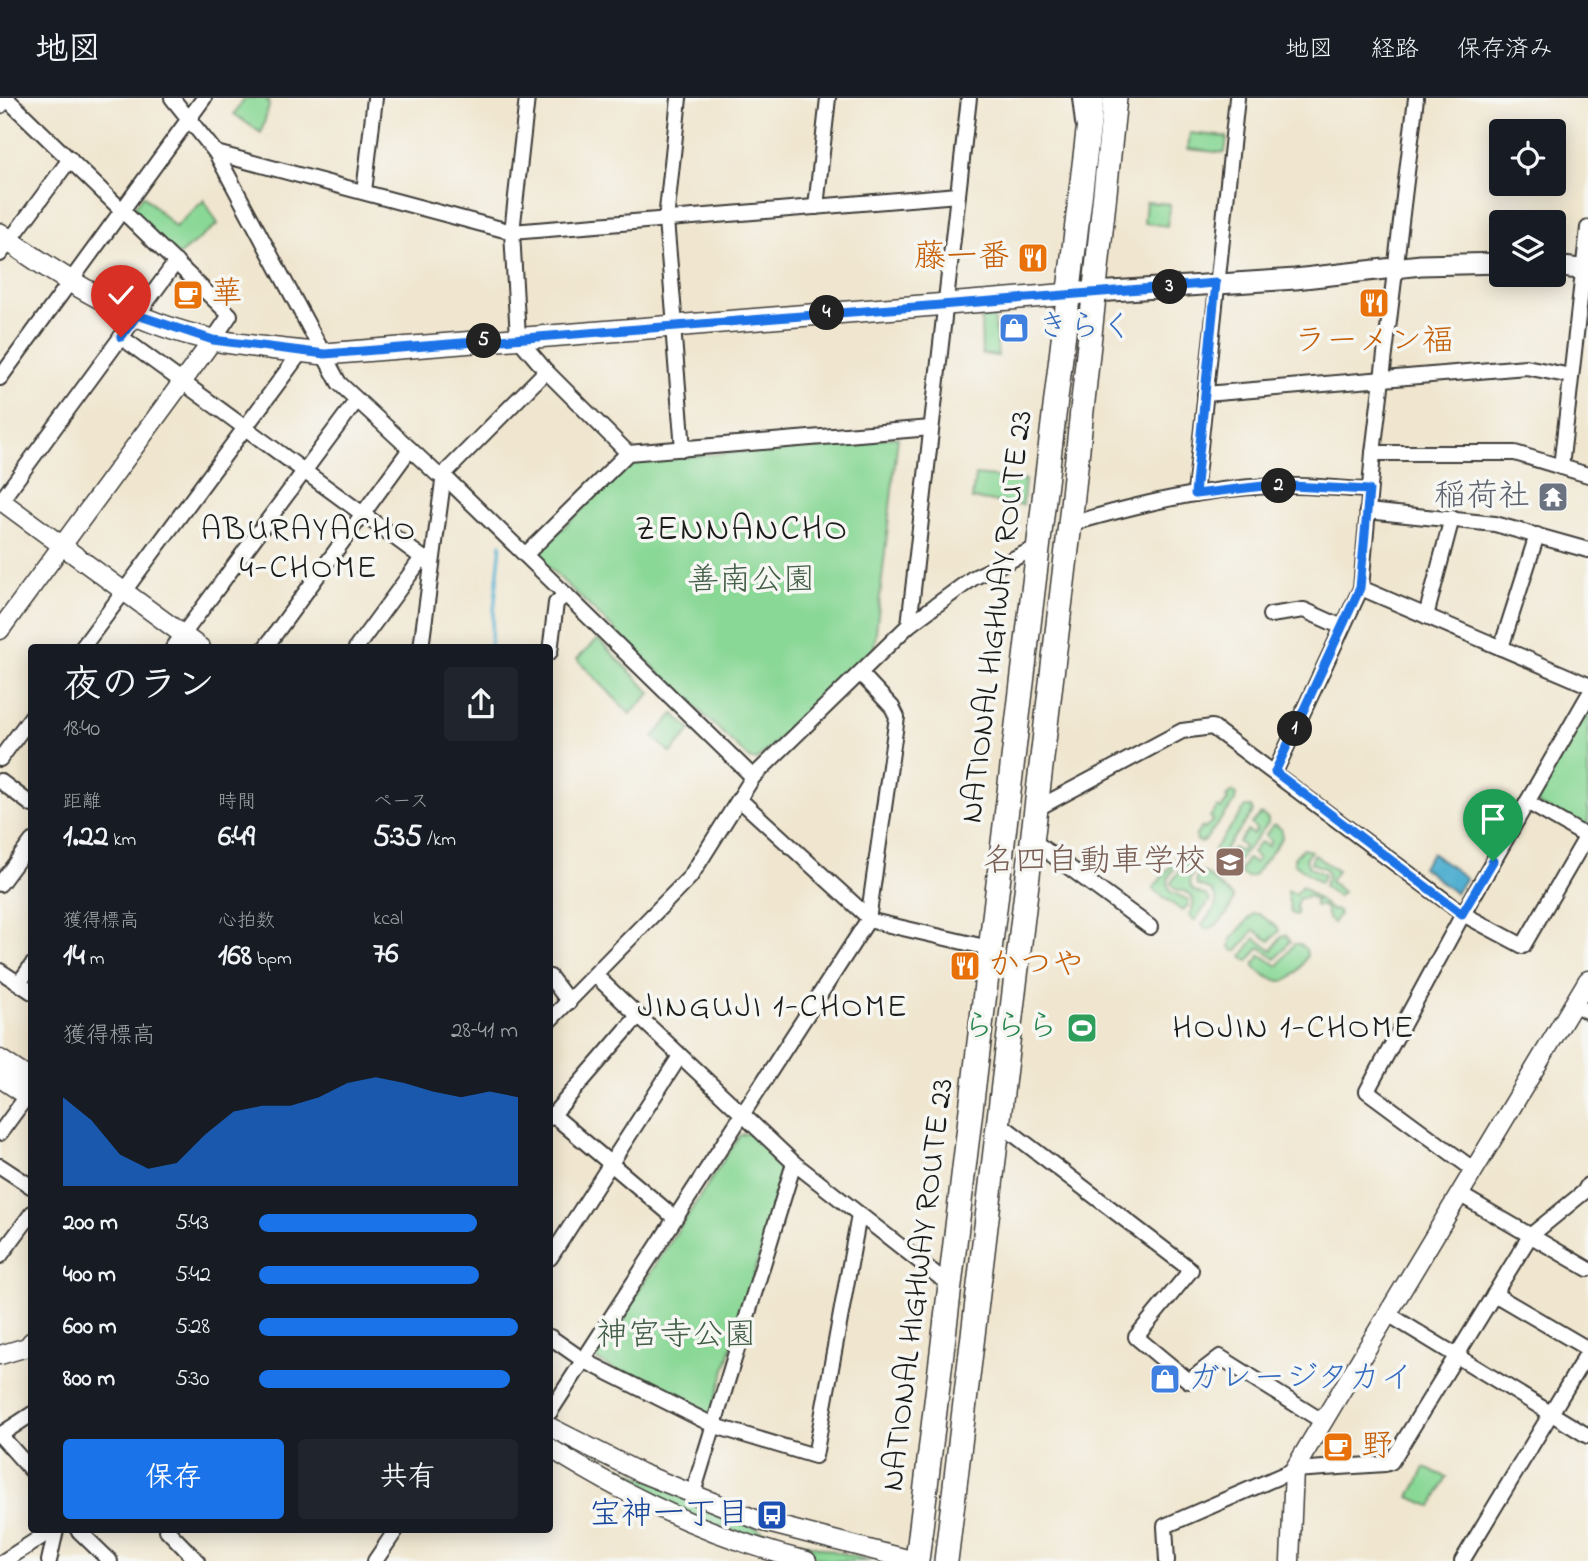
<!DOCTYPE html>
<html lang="ja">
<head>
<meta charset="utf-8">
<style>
  body { margin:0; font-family:"Indie Flower","Klee One",sans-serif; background:#20242c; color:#f1f3f6; height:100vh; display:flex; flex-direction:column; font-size:26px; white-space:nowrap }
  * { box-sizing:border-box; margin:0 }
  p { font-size:23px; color:#9ea1a6 }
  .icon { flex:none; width:38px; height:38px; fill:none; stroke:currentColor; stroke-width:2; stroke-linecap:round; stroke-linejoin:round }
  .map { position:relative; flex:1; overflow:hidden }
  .sheet { position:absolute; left:28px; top:546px; width:525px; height:889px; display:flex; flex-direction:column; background:#171b24; border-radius:7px; box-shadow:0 4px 18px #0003 }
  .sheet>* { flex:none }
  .buttons { position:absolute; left:1489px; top:21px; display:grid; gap:14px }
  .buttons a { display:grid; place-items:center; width:77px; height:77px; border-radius:7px; background:#171b24; box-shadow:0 4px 18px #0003; font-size:35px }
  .pin { position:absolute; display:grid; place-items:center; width:60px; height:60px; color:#fff; margin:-72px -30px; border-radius:50% 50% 50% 0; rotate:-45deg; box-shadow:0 0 7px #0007 }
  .pin .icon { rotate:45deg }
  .km { position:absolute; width:35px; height:35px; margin:-18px; border-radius:50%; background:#222; color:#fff; font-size:19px; line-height:35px; text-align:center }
  .round { display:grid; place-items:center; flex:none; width:74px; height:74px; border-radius:7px; background:#20242c }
  .head { display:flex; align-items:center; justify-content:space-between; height:119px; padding:0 35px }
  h1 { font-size:38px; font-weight:800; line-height:52px }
  .figures { display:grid; grid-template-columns:repeat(3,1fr); gap:10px; height:119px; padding:7px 35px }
  .figures div { display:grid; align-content:center }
  .figures b { font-size:30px; font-weight:800 }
  .figures small { font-size:19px; font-weight:400 }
  .figures p { font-size:19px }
  .chart { height:196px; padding:14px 35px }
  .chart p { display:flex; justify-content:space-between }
  .chart svg { width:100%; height:126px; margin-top:7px; fill:#1a73e8; opacity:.7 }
  .button { display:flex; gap:14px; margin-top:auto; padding:14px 35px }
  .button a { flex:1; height:80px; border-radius:7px; background:#1a73e8; color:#fff; font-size:28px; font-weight:800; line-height:80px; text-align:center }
  .button a+a { background:#20242c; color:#f1f3f6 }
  ul { padding:0 35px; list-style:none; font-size:23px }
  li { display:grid; grid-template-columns:112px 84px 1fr; align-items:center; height:52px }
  li i { height:18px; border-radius:9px; background:#1a73e8 }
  header { display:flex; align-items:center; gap:42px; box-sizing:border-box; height:98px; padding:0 35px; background:#171b24; border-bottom:2px solid #363941 }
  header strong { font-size:33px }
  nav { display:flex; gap:38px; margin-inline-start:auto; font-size:24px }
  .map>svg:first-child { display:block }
  .green { fill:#8ad896; stroke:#537a59; stroke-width:2 }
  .water { fill:#52b0d0; stroke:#376676; stroke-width:2 }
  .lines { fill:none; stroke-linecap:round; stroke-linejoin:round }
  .stream { stroke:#52b0d0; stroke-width:3.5 }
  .minor-casing { stroke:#3c3a37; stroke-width:18 }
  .tertiary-casing { stroke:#3c3a37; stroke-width:21 }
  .secondary-casing { stroke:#3c3a37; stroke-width:23 }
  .primary-casing { stroke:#3c3a37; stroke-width:24 }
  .trunk-casing { stroke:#3c3a37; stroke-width:26 }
  .minor { stroke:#fff; stroke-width:14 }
  .tertiary { stroke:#fff; stroke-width:18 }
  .secondary { stroke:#fff; stroke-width:19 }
  .primary { stroke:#fff; stroke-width:21 }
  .trunk { stroke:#fff; stroke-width:23 }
  .route-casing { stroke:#fff; stroke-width:14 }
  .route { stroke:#1a73e8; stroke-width:9 }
  .labels { text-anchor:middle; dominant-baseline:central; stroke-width:7; stroke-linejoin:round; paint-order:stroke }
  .food-label { font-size:32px; fill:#c56008; stroke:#f6f6f2; text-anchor:start }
  .shop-label { font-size:32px; fill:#366cbe; stroke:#f6f6f2; text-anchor:start }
  .worship-label { font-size:32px; fill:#5b616d; stroke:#f6f6f2; text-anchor:end }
  .park-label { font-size:32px; fill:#425e47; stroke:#f6f6f2 }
  .street-label { font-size:32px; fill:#1c1c1c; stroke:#f6f6f2 }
  .education-label { font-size:32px; fill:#785e54; stroke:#f6f6f2; text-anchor:end }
  .leisure-label { font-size:32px; fill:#27864d; stroke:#f6f6f2; text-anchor:end }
  .transit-label { font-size:32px; fill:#164399; stroke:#f6f6f2; text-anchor:end }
  .neighbourhood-label { font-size:33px; letter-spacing:2px; fill:#1c1c1c; stroke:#f6f6f2 }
  .quarter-label { font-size:35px; letter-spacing:2px; fill:#1c1c1c; stroke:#f6f6f2 }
</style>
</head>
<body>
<header>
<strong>地図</strong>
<nav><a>地図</a><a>経路</a><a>保存済み</a></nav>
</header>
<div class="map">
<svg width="1588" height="1463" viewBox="0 0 1588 1463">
  <rect width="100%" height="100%" fill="#f6f6f2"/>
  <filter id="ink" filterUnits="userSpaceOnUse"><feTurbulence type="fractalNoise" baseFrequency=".0143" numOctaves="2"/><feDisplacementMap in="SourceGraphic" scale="14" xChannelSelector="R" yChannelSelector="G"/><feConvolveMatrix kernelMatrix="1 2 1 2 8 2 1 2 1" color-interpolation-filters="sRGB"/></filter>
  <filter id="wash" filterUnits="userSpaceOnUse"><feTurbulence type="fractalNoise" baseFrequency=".00686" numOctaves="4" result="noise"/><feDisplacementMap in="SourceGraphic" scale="28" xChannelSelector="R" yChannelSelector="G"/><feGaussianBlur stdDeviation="1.57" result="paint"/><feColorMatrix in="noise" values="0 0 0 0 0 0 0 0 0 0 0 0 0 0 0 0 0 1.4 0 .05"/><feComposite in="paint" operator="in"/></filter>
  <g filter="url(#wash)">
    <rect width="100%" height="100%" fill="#f0e6cf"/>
    <g class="green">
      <path d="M245,0H269L267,4L270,5L261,35L234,16Z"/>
      <path d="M1190,35L1227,39L1225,55L1188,51Z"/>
      <path d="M143,97L175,129L204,102L218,126L178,158L133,116V111Z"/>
      <path d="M1146,104L1170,106L1167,128L1144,125Z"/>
      <path d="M994,219L998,258L982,256L981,220Z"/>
      <path d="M898,339L874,552L757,662H751L539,460L538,454L631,364Z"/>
      <path d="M975,377L1025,382L1023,407L972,401Z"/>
      <path d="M598,541L651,595L630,616L577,561Z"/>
      <path d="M1588,609V724L1584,731L1538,706L1535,699Z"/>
      <path d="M674,616L691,632L671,655L653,639Z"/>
      <path d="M1232,694L1236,696L1235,703L1205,742L1201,744L1197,743L1196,737L1202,729L1205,731L1213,722L1210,719L1218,709L1221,711L1228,702L1226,699Z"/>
      <path d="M1246,709H1251L1253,714L1221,756H1215L1214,751Z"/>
      <path d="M1261,716L1268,721V725L1234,768L1231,769L1224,761L1233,750L1241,754L1244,749L1238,744L1247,733L1253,736L1257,732L1251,726Z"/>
      <path d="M1276,727L1282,732V740L1255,776C1249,782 1245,779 1239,774L1247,761L1255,765L1258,760L1252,755L1260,744L1268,748L1271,743L1265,738L1272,728Z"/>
      <path d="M1302,751L1311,753L1306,760L1308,768L1324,777L1320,785L1294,765V760Z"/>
      <path d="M1180,755L1182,760C1175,771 1162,781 1171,794L1189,802L1188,807L1182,813L1153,791Z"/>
      <path d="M1314,756L1337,773L1330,783L1343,794L1338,799L1324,788L1328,778L1326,771L1311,765Z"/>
      <path d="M1190,763L1196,770L1190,781C1189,794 1197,794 1207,798L1210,803L1194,823L1189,817C1198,802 1193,793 1175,791L1171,785L1184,766Z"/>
      <path d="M1201,774L1205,775L1233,799C1233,811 1217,833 1204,830L1202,827L1214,811L1217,802L1212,793L1197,787L1196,780Z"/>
      <path d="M1302,788L1331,812L1338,813L1339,817L1333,825L1328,821L1326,811L1322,808H1315V802L1309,798L1298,801L1296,810L1298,813L1296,817L1291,815L1287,793L1288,792L1295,796Z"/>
      <path d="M1253,816H1259L1278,830L1279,833L1270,843L1254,832L1238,852L1234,853L1230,849L1231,841Z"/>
      <path d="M1286,837L1290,843L1276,861L1260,849L1248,863L1242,858L1255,840L1272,852L1282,838Z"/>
      <path d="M1294,846H1299L1306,851L1307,857C1292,888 1280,890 1255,870L1254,866L1261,857L1278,868Z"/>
      <path d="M749,1035L784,1067L786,1071L711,1317L707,1319L596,1262V1258L740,1037Z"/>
      <path d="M550,1335L611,1365L767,1435L871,1463H829L775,1448L693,1419L621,1387L550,1343Z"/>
      <path d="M1425,1370L1447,1379L1432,1409L1410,1399Z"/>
    </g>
    <path class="water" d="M1432,755L1466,780L1455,795L1422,769Z"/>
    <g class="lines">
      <path class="stream" d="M490,550L501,446"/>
    </g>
  </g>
  <g filter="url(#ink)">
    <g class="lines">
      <g class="minor-casing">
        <g id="minor">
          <path d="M6,0L230,217L213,242"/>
          <path d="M172,0L216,55L339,285L437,376L444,378L753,679"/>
          <path d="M527,0L512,134L518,240L546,273L628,355"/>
          <path d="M1080,0L1083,25"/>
          <path d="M216,55L512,134L958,97"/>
          <path d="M364,94L375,0"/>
          <path d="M816,109L828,0"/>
          <path d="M0,156L70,61"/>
          <path d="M673,228L683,351"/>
          <path d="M675,228L666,122L679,0"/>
          <path d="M121,239L431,466"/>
          <path d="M0,280L204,0"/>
          <path d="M1205,296L1526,269L1571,278"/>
          <path d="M1373,355H1515L1588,377"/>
          <path d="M1561,369L1588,130"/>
          <path d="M1195,396L1237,0"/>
          <path d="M0,404L176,164"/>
          <path d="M1367,413L1495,426L1588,452"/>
          <path d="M1070,426C1136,407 1203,390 1272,388C1304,386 1337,391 1369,392"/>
          <path d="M525,457L628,355L931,330"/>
          <path d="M1361,490L1588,587"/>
          <path d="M1270,517L1304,512L1342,529"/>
          <path d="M1426,518L1452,420"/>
          <path d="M909,527L969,0"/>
          <path d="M82,550L301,254"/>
          <path d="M173,550L357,302"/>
          <path d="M265,550L410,351"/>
          <path d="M356,550L422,460"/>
          <path d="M421,550L444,376L546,273"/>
          <path d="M1501,550L1537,437"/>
          <path d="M550,554L556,505L565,497"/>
          <path d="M0,661L32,618"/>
          <path d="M1275,674L1361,490L1373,355L1416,0"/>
          <path d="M0,683L32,707"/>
          <path d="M739,701L868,819"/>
          <path d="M1527,704L1586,738"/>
          <path d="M1036,711L1182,633L1212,629L1463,816L1523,848L1588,736"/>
          <path d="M1032,742L1150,829"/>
          <path d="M0,786L32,743"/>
          <path d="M868,822L989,850"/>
          <path d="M0,873L32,894"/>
          <path d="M595,877L794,1065L951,1188"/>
          <path d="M550,879L569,904"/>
          <path d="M19,885L32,867"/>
          <path d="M1574,906L1588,914"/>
          <path d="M550,922L690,779L753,679L909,527L973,480L1040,448"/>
          <path d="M553,1017L675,1120"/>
          <path d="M550,1020L638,918"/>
          <path d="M999,1025L1191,1172L1136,1239L1189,1283L1220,1259L1322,1323"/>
          <path d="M0,1035L27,998"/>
          <path d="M0,1068L32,1089"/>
          <path d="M1474,1072L1367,993L1463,816L1588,598"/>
          <path d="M1459,1096L1588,1171"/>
          <path d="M0,1158L32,1115"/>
          <path d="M550,1160L680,958"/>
          <path d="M1494,1196L1588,1251"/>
          <path d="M1388,1216L1588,1338"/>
          <path d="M550,1239L583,1262L715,1328L815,1358L859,1117"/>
          <path d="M550,1314L868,822L897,619L892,609L860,575"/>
          <path d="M0,1337L32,1373"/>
          <path d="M0,1337L32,1316"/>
          <path d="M693,1395L794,1065"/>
          <path d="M78,1432L110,1463"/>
          <path d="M167,1432L197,1463"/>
          <path d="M4,1463L52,1432"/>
          <path d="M49,1463L56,1432"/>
          <path d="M375,1463L396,1432"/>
          <path d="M1167,1463L1165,1428L1294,1372L1385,1366L1391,1364L1530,1138L1584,1094L1588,1087"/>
          <path d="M1462,1463L1588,1254"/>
        </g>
      </g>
      <g class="tertiary-casing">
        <g id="tertiary">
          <path d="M0,6L4,0"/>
          <path d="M0,402L201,550"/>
          <path d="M0,532L213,242"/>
          <path d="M0,961L32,982"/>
          <path d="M0,980L32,1001"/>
          <path d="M0,1257L27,1249L32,1243"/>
          <path d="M550,1329L641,1375L760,1423L915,1463"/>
          <path d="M550,1350C629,1400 716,1441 807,1463"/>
          <path d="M1290,1463L1294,1372L1588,882"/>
        </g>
      </g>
      <g class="secondary-casing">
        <g id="secondary">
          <path d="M1554,168L1588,172"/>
          <path d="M1096,194L1295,181L1421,167L1502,165"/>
        </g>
      </g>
      <g class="primary-casing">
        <path id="primary" d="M0,136C64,183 135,226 214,242C250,249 288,252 325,256L1096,194"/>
      </g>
      <g class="trunk-casing">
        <g id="trunk">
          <path d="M917,1463L1092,0"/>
          <path d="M946,1463L1070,426L1115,0"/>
        </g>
      </g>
      <use href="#minor" class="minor"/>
      <use href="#tertiary" class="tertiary"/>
      <use href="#secondary" class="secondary"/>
      <use href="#primary" class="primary"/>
      <use href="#trunk" class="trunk"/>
    </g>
  </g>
  <g class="lines" filter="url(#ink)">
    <g class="route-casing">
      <path id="route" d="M121,239L137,217L213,242L325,256L1216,185L1195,396L1272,387L1369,392L1360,490L1275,674L1462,816L1493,763"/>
    </g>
    <use href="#route" class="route"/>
  </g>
  <defs>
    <g id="restaurant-square" transform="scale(1.575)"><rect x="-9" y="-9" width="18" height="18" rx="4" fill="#e8710a" stroke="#f6f6f2"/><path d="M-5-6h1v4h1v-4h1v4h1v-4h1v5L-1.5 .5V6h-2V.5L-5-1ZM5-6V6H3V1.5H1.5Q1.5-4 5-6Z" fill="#fff"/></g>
    <g id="cafe-square" transform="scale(1.575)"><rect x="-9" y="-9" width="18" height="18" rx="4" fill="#e8710a" stroke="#f6f6f2"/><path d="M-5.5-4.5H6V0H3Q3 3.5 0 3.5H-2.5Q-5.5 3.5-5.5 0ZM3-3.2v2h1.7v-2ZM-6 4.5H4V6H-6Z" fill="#fff"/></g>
    <g id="shop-square" transform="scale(1.575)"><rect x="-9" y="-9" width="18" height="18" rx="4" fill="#3f7fe0" stroke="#f6f6f2"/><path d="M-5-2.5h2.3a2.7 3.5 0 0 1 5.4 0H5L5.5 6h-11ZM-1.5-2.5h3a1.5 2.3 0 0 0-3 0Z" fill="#fff"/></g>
    <g id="temple-square" transform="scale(1.575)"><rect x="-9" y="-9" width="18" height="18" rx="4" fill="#6b7280" stroke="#f6f6f2"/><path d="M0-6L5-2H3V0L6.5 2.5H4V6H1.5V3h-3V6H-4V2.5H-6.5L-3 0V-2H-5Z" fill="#fff"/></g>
    <g id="university-square" transform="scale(1.575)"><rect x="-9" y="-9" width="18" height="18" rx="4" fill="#8d6e63" stroke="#f6f6f2"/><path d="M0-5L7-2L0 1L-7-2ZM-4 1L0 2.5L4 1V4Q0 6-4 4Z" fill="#fff"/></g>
    <g id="stadium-square" transform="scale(1.575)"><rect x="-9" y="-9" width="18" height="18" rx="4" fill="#2e9e5b" stroke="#f6f6f2"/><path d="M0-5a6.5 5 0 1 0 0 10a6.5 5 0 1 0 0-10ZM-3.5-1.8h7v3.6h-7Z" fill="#fff"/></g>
    <g id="bus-square" transform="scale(1.575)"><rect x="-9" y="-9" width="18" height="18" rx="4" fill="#1a4fb4" stroke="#f6f6f2"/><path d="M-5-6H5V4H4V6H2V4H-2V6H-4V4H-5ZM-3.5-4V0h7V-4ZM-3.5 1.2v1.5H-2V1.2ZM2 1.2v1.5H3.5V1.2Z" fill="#fff"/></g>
  </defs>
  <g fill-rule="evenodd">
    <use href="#restaurant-square" x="1033" y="160"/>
    <use href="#cafe-square" x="188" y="197"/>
    <use href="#restaurant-square" x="1374" y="205"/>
    <use href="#shop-square" x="1014" y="230"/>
    <use href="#temple-square" x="1553" y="399"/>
    <use href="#university-square" x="1230" y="764"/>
    <use href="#restaurant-square" x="965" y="868"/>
    <use href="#stadium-square" x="1082" y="930"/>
    <use href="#shop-square" x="1165" y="1281"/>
    <use href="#cafe-square" x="1338" y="1349"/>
    <use href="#bus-square" x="772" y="1417"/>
  </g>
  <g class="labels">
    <g class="food-label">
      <text x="1010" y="160" text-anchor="end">藤一番</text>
      <text x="211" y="197">華</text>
      <text x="1374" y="244" text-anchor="middle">ラーメン福</text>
      <text x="988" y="868">かつや</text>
      <text x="1361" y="1349">野</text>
    </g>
    <g class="shop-label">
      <text x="1037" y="230">きらく</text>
      <text x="1188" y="1281">ガレージタカイ</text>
    </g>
    <g class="worship-label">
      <text x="1530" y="399">稲荷社</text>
    </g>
    <g class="park-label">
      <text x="751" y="483">善南公園</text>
      <text x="676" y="1238">神宮寺公園</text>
    </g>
    <g class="street-label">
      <text transform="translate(998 519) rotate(-83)">NATIONAL HIGHWAY ROUTE 23</text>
      <text transform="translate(919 1187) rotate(-83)">NATIONAL HIGHWAY ROUTE 23</text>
    </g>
    <g class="education-label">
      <text x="1207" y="764">名四自動車学校</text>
    </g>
    <g class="leisure-label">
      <text x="1059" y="930">ららら</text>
    </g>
    <g class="transit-label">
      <text x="749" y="1417">宝神一丁目</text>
    </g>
    <g class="neighbourhood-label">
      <text x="309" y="433">ABURAYACHO<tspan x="309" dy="38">4-CHOME</tspan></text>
      <text x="773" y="910">JINGUJI 1-CHOME</text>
      <text x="1294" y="931">HOJIN 1-CHOME</text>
    </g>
    <g class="quarter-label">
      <text x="742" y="432">ZENNANCHO</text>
    </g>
  </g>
</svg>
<div class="buttons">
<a><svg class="icon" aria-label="locate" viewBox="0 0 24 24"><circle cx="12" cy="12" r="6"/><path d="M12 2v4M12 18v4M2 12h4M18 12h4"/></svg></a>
<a><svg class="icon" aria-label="layers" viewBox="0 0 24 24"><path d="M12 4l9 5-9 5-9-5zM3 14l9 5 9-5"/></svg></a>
</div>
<div class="pin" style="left:1493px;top:763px;background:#1e9e55"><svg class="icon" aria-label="arrive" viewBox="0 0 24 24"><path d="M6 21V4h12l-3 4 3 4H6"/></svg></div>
<div class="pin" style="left:121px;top:239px;background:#d93025"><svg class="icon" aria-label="check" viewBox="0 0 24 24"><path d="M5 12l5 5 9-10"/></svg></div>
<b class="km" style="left:1295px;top:631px">1</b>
<b class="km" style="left:1279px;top:388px">2</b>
<b class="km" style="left:1170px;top:189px">3</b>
<b class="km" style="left:827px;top:215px">4</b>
<b class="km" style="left:484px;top:243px">5</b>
<section class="sheet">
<div class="head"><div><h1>夜のラン</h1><p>18:40</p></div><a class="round"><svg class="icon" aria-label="share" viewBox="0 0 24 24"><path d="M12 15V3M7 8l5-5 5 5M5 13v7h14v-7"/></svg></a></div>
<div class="figures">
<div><p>距離</p><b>1.22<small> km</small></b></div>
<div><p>時間</p><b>6:49</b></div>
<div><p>ペース</p><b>5:35<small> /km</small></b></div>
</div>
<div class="figures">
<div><p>獲得標高</p><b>14<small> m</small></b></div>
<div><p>心拍数</p><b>168<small> bpm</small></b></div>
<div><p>kcal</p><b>76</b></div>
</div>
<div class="chart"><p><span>獲得標高</span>28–41 m</p>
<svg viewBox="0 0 160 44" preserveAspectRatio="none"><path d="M0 44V13L10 21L20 33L30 38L40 36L50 26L60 18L70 16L80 16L90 13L100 8L110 6L120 8L130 11L140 13L150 11L160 13V44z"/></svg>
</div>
<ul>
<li><b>200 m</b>5:43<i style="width:84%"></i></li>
<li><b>400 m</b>5:42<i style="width:85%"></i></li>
<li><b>600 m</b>5:28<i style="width:100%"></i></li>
<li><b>800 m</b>5:30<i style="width:97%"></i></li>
</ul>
<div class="button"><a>保存</a><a>共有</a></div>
</section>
</div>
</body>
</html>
